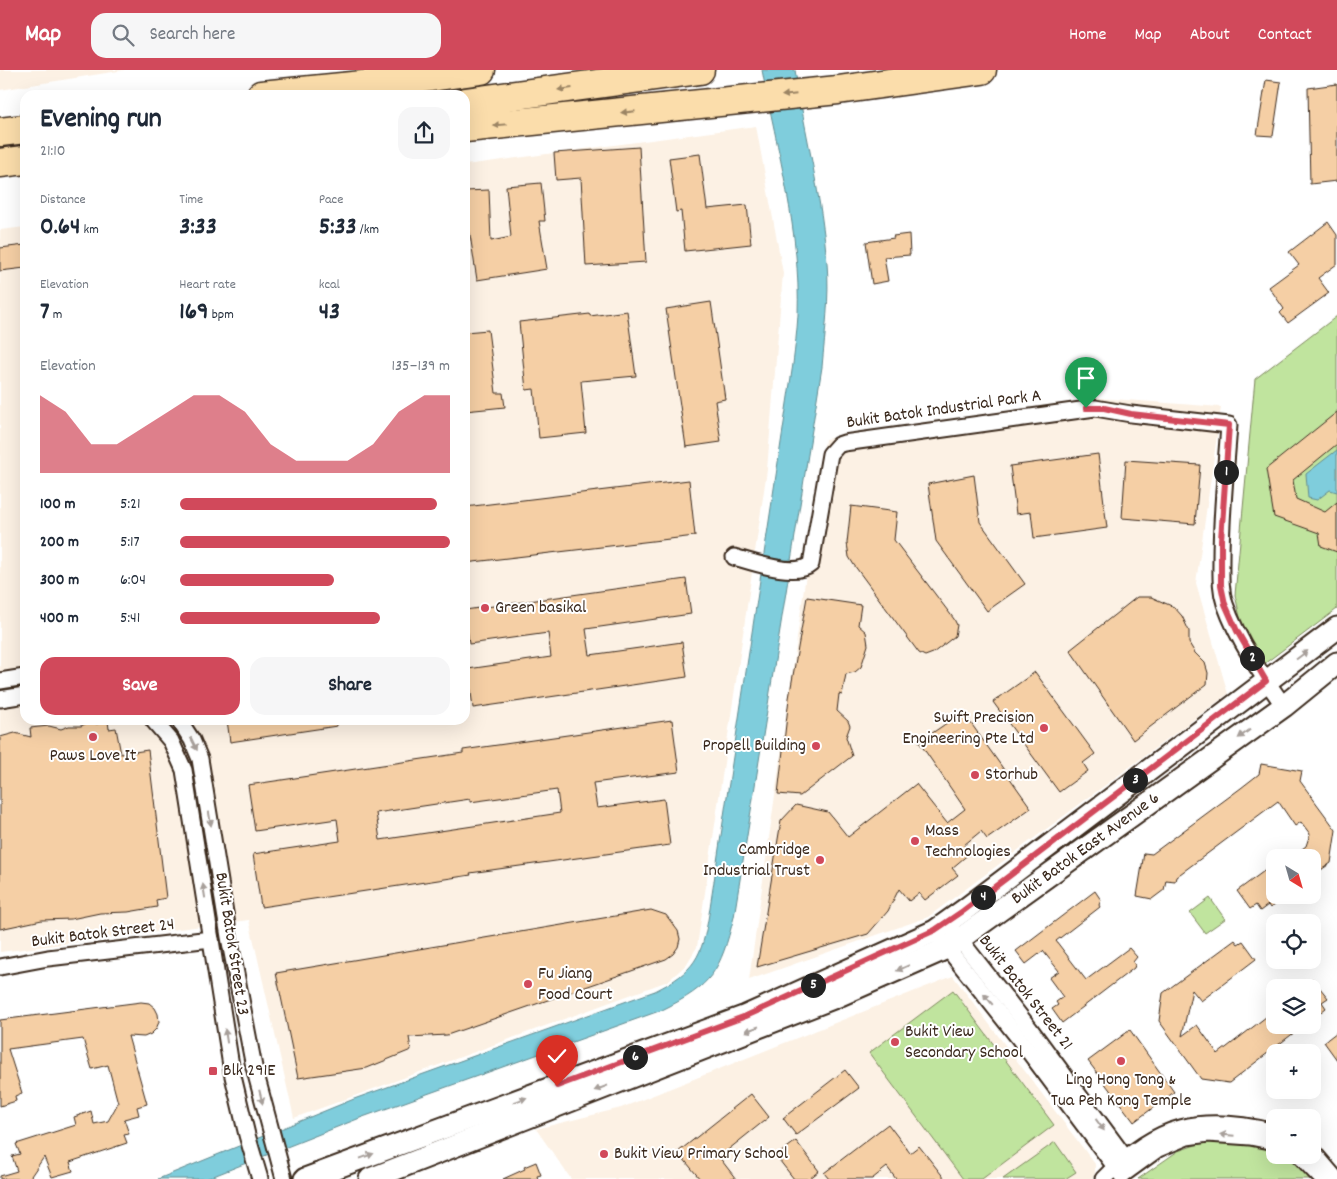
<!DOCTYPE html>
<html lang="en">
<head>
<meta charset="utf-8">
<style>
  body { margin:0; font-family:Dekko,sans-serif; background:#f6f6f7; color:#1f2937; height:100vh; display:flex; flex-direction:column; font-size:19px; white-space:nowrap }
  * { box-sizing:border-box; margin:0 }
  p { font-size:16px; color:#747a83 }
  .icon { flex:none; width:28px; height:28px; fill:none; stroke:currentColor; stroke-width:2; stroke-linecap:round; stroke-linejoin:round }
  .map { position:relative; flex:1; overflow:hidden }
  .details { position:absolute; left:20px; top:20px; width:450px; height:635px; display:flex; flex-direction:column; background:#fff; border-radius:15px; box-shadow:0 5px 20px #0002 }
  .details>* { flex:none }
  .needle { width:32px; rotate:143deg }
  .fabs { position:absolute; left:1266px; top:779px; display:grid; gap:10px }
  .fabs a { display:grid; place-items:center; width:55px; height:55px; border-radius:10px; background:#fff; box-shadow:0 5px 20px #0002; font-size:25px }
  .pin { position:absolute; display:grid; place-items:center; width:42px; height:42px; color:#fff; margin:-51px -21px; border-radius:50% 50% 50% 0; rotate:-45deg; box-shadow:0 0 5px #0007 }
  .pin .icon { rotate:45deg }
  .km { position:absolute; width:25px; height:25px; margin:-12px; border-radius:50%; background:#222; color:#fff; font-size:14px; line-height:25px; text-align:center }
  .round { display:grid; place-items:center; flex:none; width:52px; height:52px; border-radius:15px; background:#f6f6f7 }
  .headline { display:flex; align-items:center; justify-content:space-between; height:85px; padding:0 20px }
  h1 { font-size:28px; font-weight:700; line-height:38px }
  .figures { display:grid; grid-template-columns:repeat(3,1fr); gap:8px; height:85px; padding:5px 20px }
  .figures div { display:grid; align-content:center }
  .figures b { font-size:25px; font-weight:700 }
  .figures small { font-size:14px; font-weight:400 }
  .figures p { font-size:14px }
  .chart { height:140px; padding:10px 20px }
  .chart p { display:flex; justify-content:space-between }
  .chart svg { width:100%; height:90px; margin-top:5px; fill:#d1495b; opacity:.7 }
  .primary-button { display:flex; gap:10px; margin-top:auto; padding:10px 20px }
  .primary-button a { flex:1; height:58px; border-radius:15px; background:#d1495b; color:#fff; font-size:20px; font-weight:700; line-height:58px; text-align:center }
  .primary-button a+a { background:#f6f6f7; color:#1f2937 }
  ul { padding:0 20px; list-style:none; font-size:16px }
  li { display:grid; grid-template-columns:80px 60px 1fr; align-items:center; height:38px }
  li i { height:12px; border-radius:6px; background:#d1495b }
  header { display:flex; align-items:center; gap:30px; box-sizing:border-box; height:70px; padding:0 25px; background:#d1495b; color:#fff }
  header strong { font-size:24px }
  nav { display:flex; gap:28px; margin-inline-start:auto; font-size:18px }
  .search { width:350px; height:45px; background:#f6f6f7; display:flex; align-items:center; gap:12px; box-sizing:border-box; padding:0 18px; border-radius:15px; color:#747a83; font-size:19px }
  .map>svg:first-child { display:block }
  .built { fill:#fcf1e4 }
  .green { fill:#c0e49e; stroke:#7e875e }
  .water { fill:#7fcddc; stroke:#648c90 }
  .building { fill:#f5cfa5; stroke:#3b2a1e; fill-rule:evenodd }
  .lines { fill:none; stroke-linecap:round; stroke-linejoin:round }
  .minor-casing { stroke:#3b2a1e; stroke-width:19 }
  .secondary-casing { stroke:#3b2a1e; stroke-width:25 }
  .motorway-casing { stroke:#3b2a1e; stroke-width:31 }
  .minor { stroke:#fff; stroke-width:15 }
  .secondary { stroke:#fff; stroke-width:21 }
  .motorway { stroke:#fbddab; stroke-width:28 }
  .oneway { fill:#9b8464 }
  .oneway2 { fill:#a79f9a }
  .route-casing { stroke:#fff; stroke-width:10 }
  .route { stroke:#d1495b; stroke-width:6 }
  .poi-dot { fill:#d1495b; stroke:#fff; stroke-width:2 }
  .labels { text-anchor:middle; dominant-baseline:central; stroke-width:4; stroke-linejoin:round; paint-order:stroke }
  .street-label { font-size:18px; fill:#3b2a1e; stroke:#fff }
  .poi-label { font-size:18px; fill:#3b2a1e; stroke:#fff; text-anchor:start }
</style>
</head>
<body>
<header>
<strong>Map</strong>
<div class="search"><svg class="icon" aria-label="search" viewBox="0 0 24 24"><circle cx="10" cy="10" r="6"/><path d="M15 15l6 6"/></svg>Search here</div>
<nav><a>Home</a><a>Map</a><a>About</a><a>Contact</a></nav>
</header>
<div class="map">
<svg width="1337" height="1109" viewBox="0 0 1337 1109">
  <rect width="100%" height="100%" fill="#fff"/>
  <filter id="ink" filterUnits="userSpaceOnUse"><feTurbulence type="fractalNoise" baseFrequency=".02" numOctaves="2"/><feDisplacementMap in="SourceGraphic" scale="10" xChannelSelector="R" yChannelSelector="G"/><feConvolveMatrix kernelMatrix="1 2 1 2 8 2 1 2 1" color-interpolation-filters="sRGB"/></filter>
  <g filter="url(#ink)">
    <g class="built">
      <path d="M0,0H125L0,20Z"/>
      <path d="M756,56L783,203L767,400L697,877L686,895L668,911L294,1048L249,850L0,882V160L25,157V650H465V95Z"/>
      <path d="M1099,328L1221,337L1196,513L1228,624L928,847L749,910L825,369Z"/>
      <path d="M953,906L1095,1094V1103L1092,1109H571L536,1059L621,1038Z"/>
    </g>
    <g class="green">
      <path d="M1337,246V539L1264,594L1242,556L1235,525L1255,309Z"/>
      <path d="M1210,828L1225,849L1205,863L1190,843Z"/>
      <path d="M953,920L1054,1055L982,1109H963L869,983Z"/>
      <path d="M1216,1068L1275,1071V1085H1308L1337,1109H1138L1178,1081Z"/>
      <path d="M1055,1072L1076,1102L1065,1109H1003Z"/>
    </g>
    <g class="water">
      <path d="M762,0H795C805,64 822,128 827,193C830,227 825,262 822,297L734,847C720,901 713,915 662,940L360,1048L206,1109H158L354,1029L655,921C695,901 702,887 709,844L793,294C795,278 797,261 798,245C801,162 777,80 762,0Z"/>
      <path d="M1337,380V422L1330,420L1317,430L1308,428L1306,404Z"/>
    </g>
    <g class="building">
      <path d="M1266,10L1281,12L1273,66L1257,65Z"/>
      <path d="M1337,14V111L1310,114L1308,18Z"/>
      <path d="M639,77L646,192L586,196L581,108L556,110L554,83Z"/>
      <path d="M700,84L707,139L747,135L751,174L685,181L681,141L676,142L669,88Z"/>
      <path d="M541,113L545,151H539L547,199L477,210L469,158H465V121L489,120L491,171L511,167L506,116Z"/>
      <path d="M1328,152L1337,165V194L1318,208L1329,223L1288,253L1280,243L1284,239L1269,217L1299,195L1289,182Z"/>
      <path d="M909,164L910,185L884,187L888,211L872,214L866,172L894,168L893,166Z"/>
      <path d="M25,175V198L0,201V178Z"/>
      <path d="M711,232L725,329L715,331L721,372L686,377L666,239Z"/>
      <path d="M627,241L636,306L581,311L586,363L539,368L534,319L526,320L519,252L590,244V246Z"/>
      <path d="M488,260L496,323H503L505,337L465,341V262Z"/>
      <path d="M1337,342V374L1293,410L1296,429L1325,442L1337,432V482L1321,476L1319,463L1274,447L1266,399Z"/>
      <path d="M1098,384L1107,458L1034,468L1031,442L1016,444L1010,396Z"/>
      <path d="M1126,390L1200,395L1195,454L1122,448Z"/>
      <path d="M974,405L980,452L1025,514L987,541L936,471L928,414Z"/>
      <path d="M689,410L695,466L465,493V437Z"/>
      <path d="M851,436L897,442L894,470L954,549L957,555L955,566L933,583L925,586L919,583L854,495L849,487L847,473Z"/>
      <path d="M686,509L691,544L586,559L590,585L682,572L687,607L473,638L468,599L551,587L548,563L469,574L465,540Z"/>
      <path d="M807,527L861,535L858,555L866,562L868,575L861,597L855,602L846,604L842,625L839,624L837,641L848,651L850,656L846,667L852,686L800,726L778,724L789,628Z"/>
      <path d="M1137,527H1151L1174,537L1182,546L1189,561V573L1195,583L1205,593L1208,603L1207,614L1133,670L1070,580Z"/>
      <path d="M1035,602L1095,684L1083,693L1088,701L1059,722L993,632Z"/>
      <path d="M963,642L1031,738L987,769L981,761L964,775L970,783L952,798L958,805L925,830L919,823L909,831L899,819L888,841L868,864L757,897L781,751L796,735L828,742L848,767L916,714L947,753L965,739L919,672Z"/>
      <path d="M227,650H336L337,656L230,672Z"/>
      <path d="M672,650L679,702L593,713L597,738L664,729L670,775L470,803L471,805L261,837L253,784L340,771L337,749L255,761L248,715L463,683V680ZM557,720L560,743L380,770L376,743L470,729V732Z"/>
      <path d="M108,651L109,659L116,658L121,684L148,680L166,828L156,830L157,837L128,842L100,843L71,849L42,850L0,859V667L15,663L31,667L30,658L49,656L61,659L69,656H81L89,652L97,654Z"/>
      <path d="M1261,694L1302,701L1300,711L1336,760L1331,793L1312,806V788H1290L1306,776L1310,764L1301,752L1295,756L1278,731L1176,807L1175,811L1166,810L1164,820L1152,829L1137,826L1144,783L1152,784L1241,718L1259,704Z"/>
      <path d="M1275,793V825H1287L1270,838L1268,835L1260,841L1256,835L1250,839L1237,821Z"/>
      <path d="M1095,821L1101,830L1099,835L1100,837L1056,871L1086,910L1129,878L1137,887L1133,892L1135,895L1134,898L1062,953L1052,939L1058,935L1056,932L1063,927L1049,908L1059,901L1043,881L1026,894L1016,881Z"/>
      <path d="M651,840L666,845L678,861L680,869L678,877L673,884L666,889L447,965L409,967L411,980L367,998L298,1008L276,903Z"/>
      <path d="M1235,870L1238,874L1243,871L1256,889L1201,931L1192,920L1182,966L1197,955L1218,984L1275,940V955H1304L1229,1013L1201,1009L1159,951L1163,923Z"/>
      <path d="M1312,908L1328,928L1322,932L1326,938L1312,949Z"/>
      <path d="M141,932L149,933L155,938L158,944L159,952L156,959L151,964L144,967L128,966L147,1034L137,1037L139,1045L124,1049L129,1064L124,1065L127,1073L70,1092L73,1101L52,1107L44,1087L29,1109H0V1106L17,1101L12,1086L20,1084L16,1074L76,1055L74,1047L91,1041L94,1054L108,1051L118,1033L108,995L92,999L83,969L8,979L22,1023L15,1026L16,1031L0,1036V950Z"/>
      <path d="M1130,960L1174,1022L1134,1052L1088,991Z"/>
      <path d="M1337,962V990L1324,972Z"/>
      <path d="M845,1000L859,1018L796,1065L783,1048Z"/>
      <path d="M751,1024L769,1047L719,1087L736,1109H700L678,1082Z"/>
      <path d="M888,1054L910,1083L919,1076L945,1109H896L887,1097L872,1109H829L824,1103Z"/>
      <path d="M796,1071L819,1101L809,1109H794L776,1086Z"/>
      <path d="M536,1092L541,1105L537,1106L538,1109H503L525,1099L524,1097Z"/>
    </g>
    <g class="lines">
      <g class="minor-casing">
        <g id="minor">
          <path d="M734,487C752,492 796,508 811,494L830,384L838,375L844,373L1095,338L1131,344L1229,355C1226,399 1221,444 1221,488C1221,504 1220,519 1225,534C1238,571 1261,604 1284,636"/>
          <path d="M0,611L25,607"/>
          <path d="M0,629L25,625"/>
          <path d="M153,650L171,671L184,700L232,1002L247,1065L260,1109"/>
          <path d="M179,650L192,670L200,689L229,867L254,997L284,1109"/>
          <path d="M954,862L1030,959L1132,1097"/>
          <path d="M941,870L1018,967L1122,1106"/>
          <path d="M0,897L48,888L211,869"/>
          <path d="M1312,1081L1336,1109"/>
          <path d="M1299,1085L1322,1109"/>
          <path d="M1125,1103L1158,1079L1187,1067L1208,1064L1250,1067L1275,1072"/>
          <path d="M1103,1109C1157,1053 1201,1044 1275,1062"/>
        </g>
      </g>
      <g class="secondary-casing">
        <g id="secondary">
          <path d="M305,1109L746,946L935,861L963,841L1337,558"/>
          <path d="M370,1109L838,926L947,878L1284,636L1337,593"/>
        </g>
      </g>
      <g class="motorway-casing">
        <g id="motorway">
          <path d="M261,25L403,11L481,0"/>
          <path d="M465,32L700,0"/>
          <path d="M465,58L838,20L982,0"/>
          <path d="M0,62L25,59"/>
          <path d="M0,93L25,90"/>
        </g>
      </g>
      <use href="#minor" class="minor"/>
      <use href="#secondary" class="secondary"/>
      <use href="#motorway" class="motorway"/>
    </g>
    <defs><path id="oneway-solid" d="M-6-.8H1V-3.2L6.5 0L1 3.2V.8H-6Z" transform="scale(1.25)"/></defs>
    <g class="oneway">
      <use href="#oneway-solid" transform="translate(565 19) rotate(173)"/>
      <use href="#oneway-solid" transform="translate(789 25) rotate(174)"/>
      <use href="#oneway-solid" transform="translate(628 42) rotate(174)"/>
      <use href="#oneway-solid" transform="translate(500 55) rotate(175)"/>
    </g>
    <g class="oneway2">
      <use href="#oneway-solid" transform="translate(1302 585) rotate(-37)"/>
      <use href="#oneway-solid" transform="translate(1244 664) rotate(144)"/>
      <use href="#oneway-solid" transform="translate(194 674) rotate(63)"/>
      <use href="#oneway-solid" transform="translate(210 749) rotate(81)"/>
      <use href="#oneway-solid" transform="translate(204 821) rotate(-99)"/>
      <use href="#oneway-solid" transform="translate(903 898) rotate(156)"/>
      <use href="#oneway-solid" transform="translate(988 929) rotate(-129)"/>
      <use href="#oneway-solid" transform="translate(752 959) rotate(159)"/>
      <use href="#oneway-solid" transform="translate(226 966) rotate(-99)"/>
      <use href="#oneway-solid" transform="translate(601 1018) rotate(159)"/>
      <use href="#oneway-solid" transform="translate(261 1027) rotate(76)"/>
      <use href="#oneway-solid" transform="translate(520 1030) rotate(-20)"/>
      <use href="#oneway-solid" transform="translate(1100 1055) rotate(54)"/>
      <use href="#oneway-solid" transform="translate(1227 1065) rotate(-175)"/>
      <use href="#oneway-solid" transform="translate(367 1086) rotate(-20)"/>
    </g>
  </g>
  <g class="lines" filter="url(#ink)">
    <g class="route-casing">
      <path id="route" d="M557,1016L746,946L935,860L963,841L1266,611L1237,561L1225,534L1221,515V470L1229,355L1131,344L1104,338H1086"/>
    </g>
    <use href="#route" class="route"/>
  </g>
  <g class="poi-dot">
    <circle cx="485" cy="538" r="5"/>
    <circle cx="1044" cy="658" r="5"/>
    <circle cx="93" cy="667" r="5"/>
    <circle cx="816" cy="676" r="5"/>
    <circle cx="975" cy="705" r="5"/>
    <circle cx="915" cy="771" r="5"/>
    <circle cx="820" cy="790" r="5"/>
    <circle cx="528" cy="914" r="5"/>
    <circle cx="895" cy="972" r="5"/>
    <circle cx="1121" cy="991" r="5"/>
    <rect x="208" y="996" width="10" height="10" rx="2.5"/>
    <circle cx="604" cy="1084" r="5"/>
  </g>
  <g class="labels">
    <g class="street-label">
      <text transform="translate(944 340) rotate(-8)">Bukit Batok Industrial Park A</text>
      <text transform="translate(1086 779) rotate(-36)">Bukit Batok East Avenue 6</text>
      <text transform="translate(103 864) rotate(-7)">Bukit Batok Street 24</text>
      <text transform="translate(231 874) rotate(81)">Bukit Batok Street 23</text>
      <text transform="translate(1025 923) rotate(52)">Bukit Batok Street 21</text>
    </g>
    <g class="poi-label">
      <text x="495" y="538">Green basikal</text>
      <text x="1034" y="648" text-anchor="end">Swift Precision<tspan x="1034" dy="21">Engineering Pte Ltd</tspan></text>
      <text x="806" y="676" text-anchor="end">Propell Building</text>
      <text x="93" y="686" text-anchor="middle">Paws Love It</text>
      <text x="985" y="705">Storhub</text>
      <text x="925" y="761">Mass<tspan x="925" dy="21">Technologies</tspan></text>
      <text x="810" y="780" text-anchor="end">Cambridge<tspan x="810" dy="21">Industrial Trust</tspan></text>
      <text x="538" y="904">Fu Jiang<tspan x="538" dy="21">Food Court</tspan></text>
      <text x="905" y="962">Bukit View<tspan x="905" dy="21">Secondary School</tspan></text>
      <text x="223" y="1001">Blk 291E</text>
      <text x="1121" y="1010" text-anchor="middle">Ling Hong Tong &amp;<tspan x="1121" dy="21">Tua Peh Kong Temple</tspan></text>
      <text x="614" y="1084">Bukit View Primary School</text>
    </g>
  </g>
</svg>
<div class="fabs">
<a><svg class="needle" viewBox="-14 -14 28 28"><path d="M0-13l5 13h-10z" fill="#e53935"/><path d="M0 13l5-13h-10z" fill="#747a83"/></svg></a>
<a><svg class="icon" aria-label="locate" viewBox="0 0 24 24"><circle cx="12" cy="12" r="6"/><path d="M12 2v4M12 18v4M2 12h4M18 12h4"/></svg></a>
<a><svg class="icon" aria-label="layers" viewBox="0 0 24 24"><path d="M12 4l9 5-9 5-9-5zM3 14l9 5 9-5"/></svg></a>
<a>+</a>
<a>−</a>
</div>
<div class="pin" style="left:1086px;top:338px;background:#1e9e55"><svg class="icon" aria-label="arrive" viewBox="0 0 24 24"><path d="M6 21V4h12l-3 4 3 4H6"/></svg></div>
<div class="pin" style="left:557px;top:1016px;background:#d93025"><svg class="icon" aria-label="check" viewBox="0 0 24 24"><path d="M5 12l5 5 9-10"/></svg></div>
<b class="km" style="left:1226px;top:402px">1</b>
<b class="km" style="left:1252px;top:588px">2</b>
<b class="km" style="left:1135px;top:710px">3</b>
<b class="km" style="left:983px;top:827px">4</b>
<b class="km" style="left:813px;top:915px">5</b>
<b class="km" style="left:635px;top:987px">6</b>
<section class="details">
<div class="headline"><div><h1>Evening run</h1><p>21:10</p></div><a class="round"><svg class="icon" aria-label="share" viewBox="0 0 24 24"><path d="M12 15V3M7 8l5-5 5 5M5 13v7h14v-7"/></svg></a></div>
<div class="figures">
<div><p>Distance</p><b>0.64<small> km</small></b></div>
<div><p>Time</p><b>3:33</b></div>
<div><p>Pace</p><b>5:33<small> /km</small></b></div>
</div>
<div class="figures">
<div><p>Elevation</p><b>7<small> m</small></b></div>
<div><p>Heart rate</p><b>169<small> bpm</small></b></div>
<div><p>kcal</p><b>43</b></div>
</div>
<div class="chart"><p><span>Elevation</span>135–139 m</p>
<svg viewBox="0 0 160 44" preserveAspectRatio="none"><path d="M0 44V6L10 14L20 30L30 30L40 22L50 14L60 6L70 6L80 14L90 30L100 38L110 38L120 38L130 30L140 14L150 6L160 6V44z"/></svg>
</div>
<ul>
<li><b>100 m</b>5:21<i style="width:95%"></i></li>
<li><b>200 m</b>5:17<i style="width:100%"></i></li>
<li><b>300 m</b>6:04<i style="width:57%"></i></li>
<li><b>400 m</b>5:41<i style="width:74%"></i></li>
</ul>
<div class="primary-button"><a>Save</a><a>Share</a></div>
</section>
</div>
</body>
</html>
